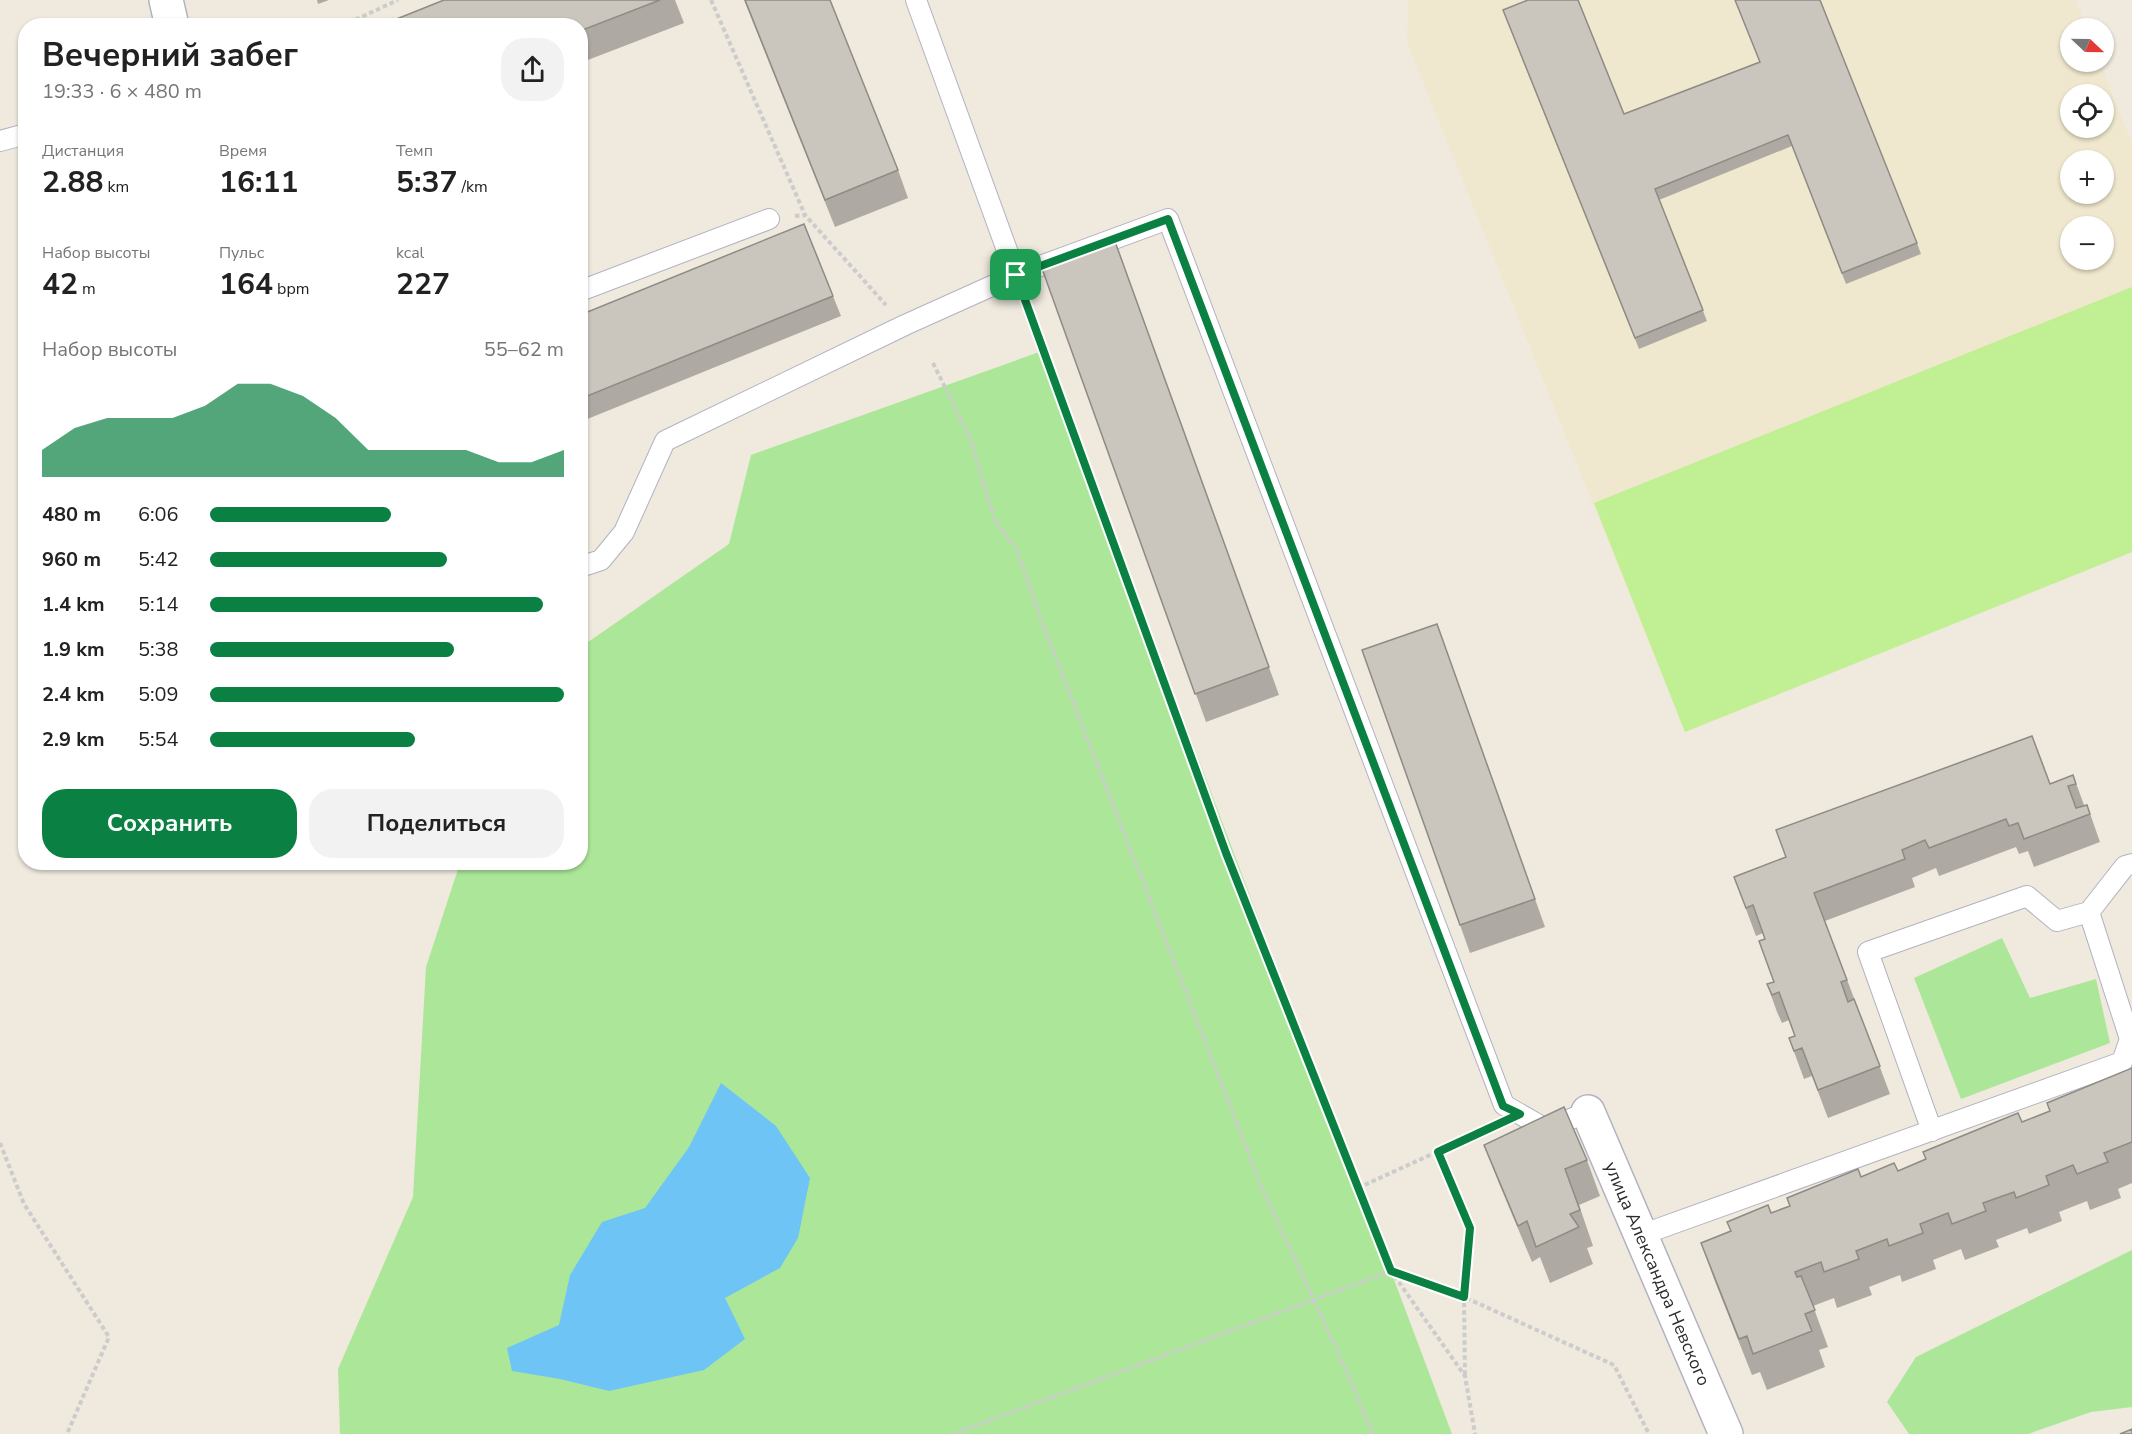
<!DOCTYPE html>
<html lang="ru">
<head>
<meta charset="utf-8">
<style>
  body { margin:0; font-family:"Nunito Sans",sans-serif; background:#f2f2f2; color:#222; height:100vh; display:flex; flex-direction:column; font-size:22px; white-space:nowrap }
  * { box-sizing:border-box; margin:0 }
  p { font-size:20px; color:#767676 }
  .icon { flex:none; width:33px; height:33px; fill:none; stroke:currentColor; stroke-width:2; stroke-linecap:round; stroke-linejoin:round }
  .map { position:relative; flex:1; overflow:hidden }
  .drawer { position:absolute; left:18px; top:18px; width:570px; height:852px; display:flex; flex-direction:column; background:#fff; border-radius:24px; box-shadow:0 2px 4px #0004 }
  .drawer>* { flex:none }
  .needle { width:39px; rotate:112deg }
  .controls { position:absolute; left:2060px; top:18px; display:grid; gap:12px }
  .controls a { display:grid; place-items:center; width:54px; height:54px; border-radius:50%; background:#fff; box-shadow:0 2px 4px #0004; font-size:30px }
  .pin { position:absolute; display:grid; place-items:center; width:51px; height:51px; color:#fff; margin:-26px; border-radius:12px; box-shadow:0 3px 9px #0006 }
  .round { display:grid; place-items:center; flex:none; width:63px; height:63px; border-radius:24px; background:#f2f2f2 }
  .headline { display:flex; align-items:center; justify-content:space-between; height:102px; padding:0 24px }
  h1 { font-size:33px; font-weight:700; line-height:45px }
  .metrics { display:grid; grid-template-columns:repeat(3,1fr); gap:9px; height:102px; padding:6px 24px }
  .metrics div { display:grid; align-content:center }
  .metrics b { font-size:30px; font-weight:700 }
  .metrics small { font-size:16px; font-weight:400 }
  .metrics p { font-size:16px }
  .chart { height:168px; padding:12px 24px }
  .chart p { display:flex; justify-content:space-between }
  .chart svg { width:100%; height:108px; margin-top:6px; fill:#0b8043; opacity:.7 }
  .button { display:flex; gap:12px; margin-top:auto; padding:12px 24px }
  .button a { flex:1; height:69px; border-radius:24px; background:#0b8043; color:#fff; font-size:24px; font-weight:700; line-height:69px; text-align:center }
  .button a+a { background:#f2f2f2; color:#222 }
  ul { padding:0 24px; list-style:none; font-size:20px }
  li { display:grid; grid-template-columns:96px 72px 1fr; align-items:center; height:45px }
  li i { height:15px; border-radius:8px; background:#0b8043 }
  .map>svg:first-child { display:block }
  .education { fill:#f0e8ce; fill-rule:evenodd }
  .green { fill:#ace799 }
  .pitch { fill:#c0ef94 }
  .water { fill:#6ec4f4 }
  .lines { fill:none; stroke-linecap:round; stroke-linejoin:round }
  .lane-casing { stroke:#b2b3c0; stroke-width:22 }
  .street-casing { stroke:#b2b3c0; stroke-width:36 }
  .path { stroke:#ccc; stroke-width:4; stroke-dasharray:4.5 3; stroke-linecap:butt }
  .lane { stroke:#fff; stroke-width:20 }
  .street { stroke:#fff; stroke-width:33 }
  .wall { fill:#aeaaa3 }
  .building { fill:#cac6be; stroke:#8d8b85; stroke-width:1.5 }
  .route-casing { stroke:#fff; stroke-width:12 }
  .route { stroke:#0b8043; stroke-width:8 }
  .labels { text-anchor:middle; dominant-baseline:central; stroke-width:6; stroke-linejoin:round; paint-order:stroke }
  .street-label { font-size:18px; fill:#2c2c2c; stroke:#fff }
</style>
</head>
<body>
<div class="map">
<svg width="2132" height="1434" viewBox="0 0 2132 1434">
  <rect width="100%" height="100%" fill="#efe9de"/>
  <path class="education" d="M1408,0H2076L2087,28H2070V62H2100L2132,144V552L1685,732L1407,42ZM2070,94H2103V128H2070ZM2070,160H2103V194H2070ZM2070,226H2103V260H2070Z"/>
  <g class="green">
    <path d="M1045,350L1452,1434H340L338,1369L413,1197L426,967L460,863L580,862L581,647L729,544L751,455Z"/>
    <path d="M2002,938L2030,998L2096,979L2110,1043L1961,1099L1914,978Z"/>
    <path d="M2132,1250V1407L2091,1412L2028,1434H1909L1887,1402L1916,1357Z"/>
  </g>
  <path class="pitch" d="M2132,287V552L1685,732L1594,503Z"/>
  <path class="water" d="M721,1083L776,1126L810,1178L798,1238L780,1268L725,1298L745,1339L704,1370L609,1391L560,1379L512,1371L507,1348L559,1325L570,1275L602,1222L645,1208L689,1147Z"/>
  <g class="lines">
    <g class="lane-casing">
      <g id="lane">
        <path d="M916,0L1016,275"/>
        <path d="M0,141L26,134"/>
        <path d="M580,291L769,219"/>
        <path d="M580,567L601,560L624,532L665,441L905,325L1016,275L1168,219L1504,1105L1546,1129L1588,1112"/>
        <path d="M1932,1131L1868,952L2027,896L2057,921L2089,912"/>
        <path d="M1641,1235L2122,1062L2130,1039L2089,912L2125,866L2132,864"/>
      </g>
    </g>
    <g class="street-casing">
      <g id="street">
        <path d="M166,0L172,26"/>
        <path id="s1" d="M1588,1112L1726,1434"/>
      </g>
    </g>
    <g class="path">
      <path d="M711,0L805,215"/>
      <path d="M342,26L398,0"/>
      <path d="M795,216L805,215L886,305"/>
      <path d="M1026,301L1226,853L1391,1271L1465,1376L1475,1434"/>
      <path d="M933,363L970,438L995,521L1017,550L1040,617L1262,1188L1342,1361L1373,1434"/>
      <path d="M0,1143L24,1204L109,1337L67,1434"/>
      <path d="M1438,1152L1470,1228L1464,1297L1465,1376"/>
      <path d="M1358,1188L1489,1128"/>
      <path d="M953,1434L1391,1271L1464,1297L1614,1365L1649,1434"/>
    </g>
    <use href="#lane" class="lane"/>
    <use href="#street" class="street"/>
  </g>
  <g class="wall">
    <path d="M317,0H329L318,4Z"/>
    <path d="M444,0H675L684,23L580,63V26Z"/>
    <path d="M744,0H830L898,170L908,198L835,227Z"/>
    <path d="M1507,21L1624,114L1759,62L1917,243L1921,254L1846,284L1792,146L1659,200L1707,321L1639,349Z"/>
    <path d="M1113,236L1279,695L1206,722L1040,263Z"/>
    <path d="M833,296L841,316L580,422V315Z"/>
    <path d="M1437,624L1545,927L1470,953L1362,650Z"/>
    <path d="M2073,775L2084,805H2087L2100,842L2034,867L2028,851L2019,854L2016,847L1939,876L1936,868L1912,878L1915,887L1825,921L1890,1094L1828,1118L1812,1076L1804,1079L1789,1038L1795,1036L1789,1020L1782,1023L1777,1012L1767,984L1774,982L1765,939L1763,933L1756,936L1734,877L2050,784Z"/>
    <path d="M2132,1068V1183L2118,1189L2121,1198L2090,1210L2087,1201L2059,1212L2062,1221L2029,1234L2027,1228L1996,1240L1999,1247L1965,1260L1961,1249L1933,1260L1936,1269L1902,1282L1900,1275L1869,1287L1872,1295L1837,1308L1834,1298L1813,1306L1828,1347L1819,1350L1825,1367L1767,1390L1760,1372L1752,1375L1714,1279L1701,1243L1731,1231L1771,1213L1861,1177L1898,1171L2050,1111Z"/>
    <path d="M1484,1145L1587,1160L1600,1196L1579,1205L1593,1246L1587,1248L1593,1264L1550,1283L1540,1257L1532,1262L1498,1181Z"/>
  </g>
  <g class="building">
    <path d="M444,0H660L580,31V26H379Z"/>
    <path d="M745,0H830L898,170L825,200Z"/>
    <path d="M1528,0H1578L1624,114L1760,62L1735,0H1820L1917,243L1842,273L1788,135L1655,189L1703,310L1635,338L1503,10Z"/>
    <path d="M804,224L833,296L580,399V315Z"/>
    <path d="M1113,236L1269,667L1195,694L1040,263Z"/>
    <path d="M1437,624L1535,899L1460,925L1362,650Z"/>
    <path d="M2032,736L2050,784L2073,775L2076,784L2068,786L2076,808L2087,805L2090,814L2024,839L2018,823L2009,826L2006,819L1929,848L1925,840L1902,850L1905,859L1814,893L1847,980L1841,982L1848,1002L1854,999L1880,1066L1818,1090L1802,1048L1794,1051L1789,1038L1795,1036L1779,992L1772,995L1767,984L1774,982L1759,941L1765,939L1753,905L1746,908L1734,877L1786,857L1776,830Z"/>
    <path d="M2132,1068V1142L2104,1153L2108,1162L2077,1174L2073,1165L2046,1176L2049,1185L2016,1198L2014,1192L1983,1203L1986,1211L1952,1224L1948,1213L1920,1224L1923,1233L1889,1246L1887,1239L1856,1251L1859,1259L1824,1272L1821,1262L1795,1272L1797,1277L1801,1276L1815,1310L1805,1314L1812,1331L1753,1354L1747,1336L1739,1339L1701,1243L1731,1231L1727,1222L1768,1205L1771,1213L1790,1206L1787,1198L1858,1169L1861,1177L1894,1163L1898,1171L1926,1159L1923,1152L2018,1113L2022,1122L2050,1111L2047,1103Z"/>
    <path d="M1564,1107L1587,1160L1565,1169L1580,1210L1570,1214L1579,1227L1536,1247L1527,1221L1518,1226L1484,1145Z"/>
    <path d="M2132,1429V1434H2120Z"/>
  </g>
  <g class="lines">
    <g class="route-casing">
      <path id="route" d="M1168,219L1503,1106L1520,1114L1438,1152L1470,1228L1464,1297L1391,1271L1226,853L1016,275Z"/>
    </g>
    <use href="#route" class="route"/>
  </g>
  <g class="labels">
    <g class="street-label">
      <text stroke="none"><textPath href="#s1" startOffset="176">улица Александра Невского</textPath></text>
    </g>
  </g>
</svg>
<div class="controls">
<a><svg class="needle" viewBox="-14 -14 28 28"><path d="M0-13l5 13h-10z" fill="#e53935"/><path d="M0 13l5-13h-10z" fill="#767676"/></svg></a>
<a><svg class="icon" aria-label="locate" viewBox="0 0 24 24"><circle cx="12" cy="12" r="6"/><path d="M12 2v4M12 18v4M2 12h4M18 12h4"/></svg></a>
<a>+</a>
<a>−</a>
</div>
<div class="pin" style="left:1016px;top:275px;background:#1e9e55"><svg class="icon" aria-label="arrive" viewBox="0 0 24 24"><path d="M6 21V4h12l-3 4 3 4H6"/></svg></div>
<section class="drawer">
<div class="headline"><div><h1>Вечерний забег</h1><p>19:33 · 6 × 480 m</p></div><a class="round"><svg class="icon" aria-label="share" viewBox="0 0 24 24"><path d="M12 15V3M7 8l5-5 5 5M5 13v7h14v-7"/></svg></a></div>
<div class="metrics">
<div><p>Дистанция</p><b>2.88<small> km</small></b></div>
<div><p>Время</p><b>16:11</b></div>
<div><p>Темп</p><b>5:37<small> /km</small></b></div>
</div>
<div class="metrics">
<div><p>Набор высоты</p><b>42<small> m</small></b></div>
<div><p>Пульс</p><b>164<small> bpm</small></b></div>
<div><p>kcal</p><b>227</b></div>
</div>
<div class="chart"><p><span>Набор высоты</span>55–62 m</p>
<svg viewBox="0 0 160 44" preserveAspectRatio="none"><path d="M0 44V33L10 24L20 20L30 20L40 20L50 15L60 6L70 6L80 11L90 20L100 33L110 33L120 33L130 33L140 38L150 38L160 33V44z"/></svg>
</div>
<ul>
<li><b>480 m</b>6:06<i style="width:51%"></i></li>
<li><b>960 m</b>5:42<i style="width:67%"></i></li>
<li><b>1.4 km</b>5:14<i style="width:94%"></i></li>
<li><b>1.9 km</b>5:38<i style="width:69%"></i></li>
<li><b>2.4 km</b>5:09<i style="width:100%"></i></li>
<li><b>2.9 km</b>5:54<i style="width:58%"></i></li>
</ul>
<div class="button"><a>Сохранить</a><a>Поделиться</a></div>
</section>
</div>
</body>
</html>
